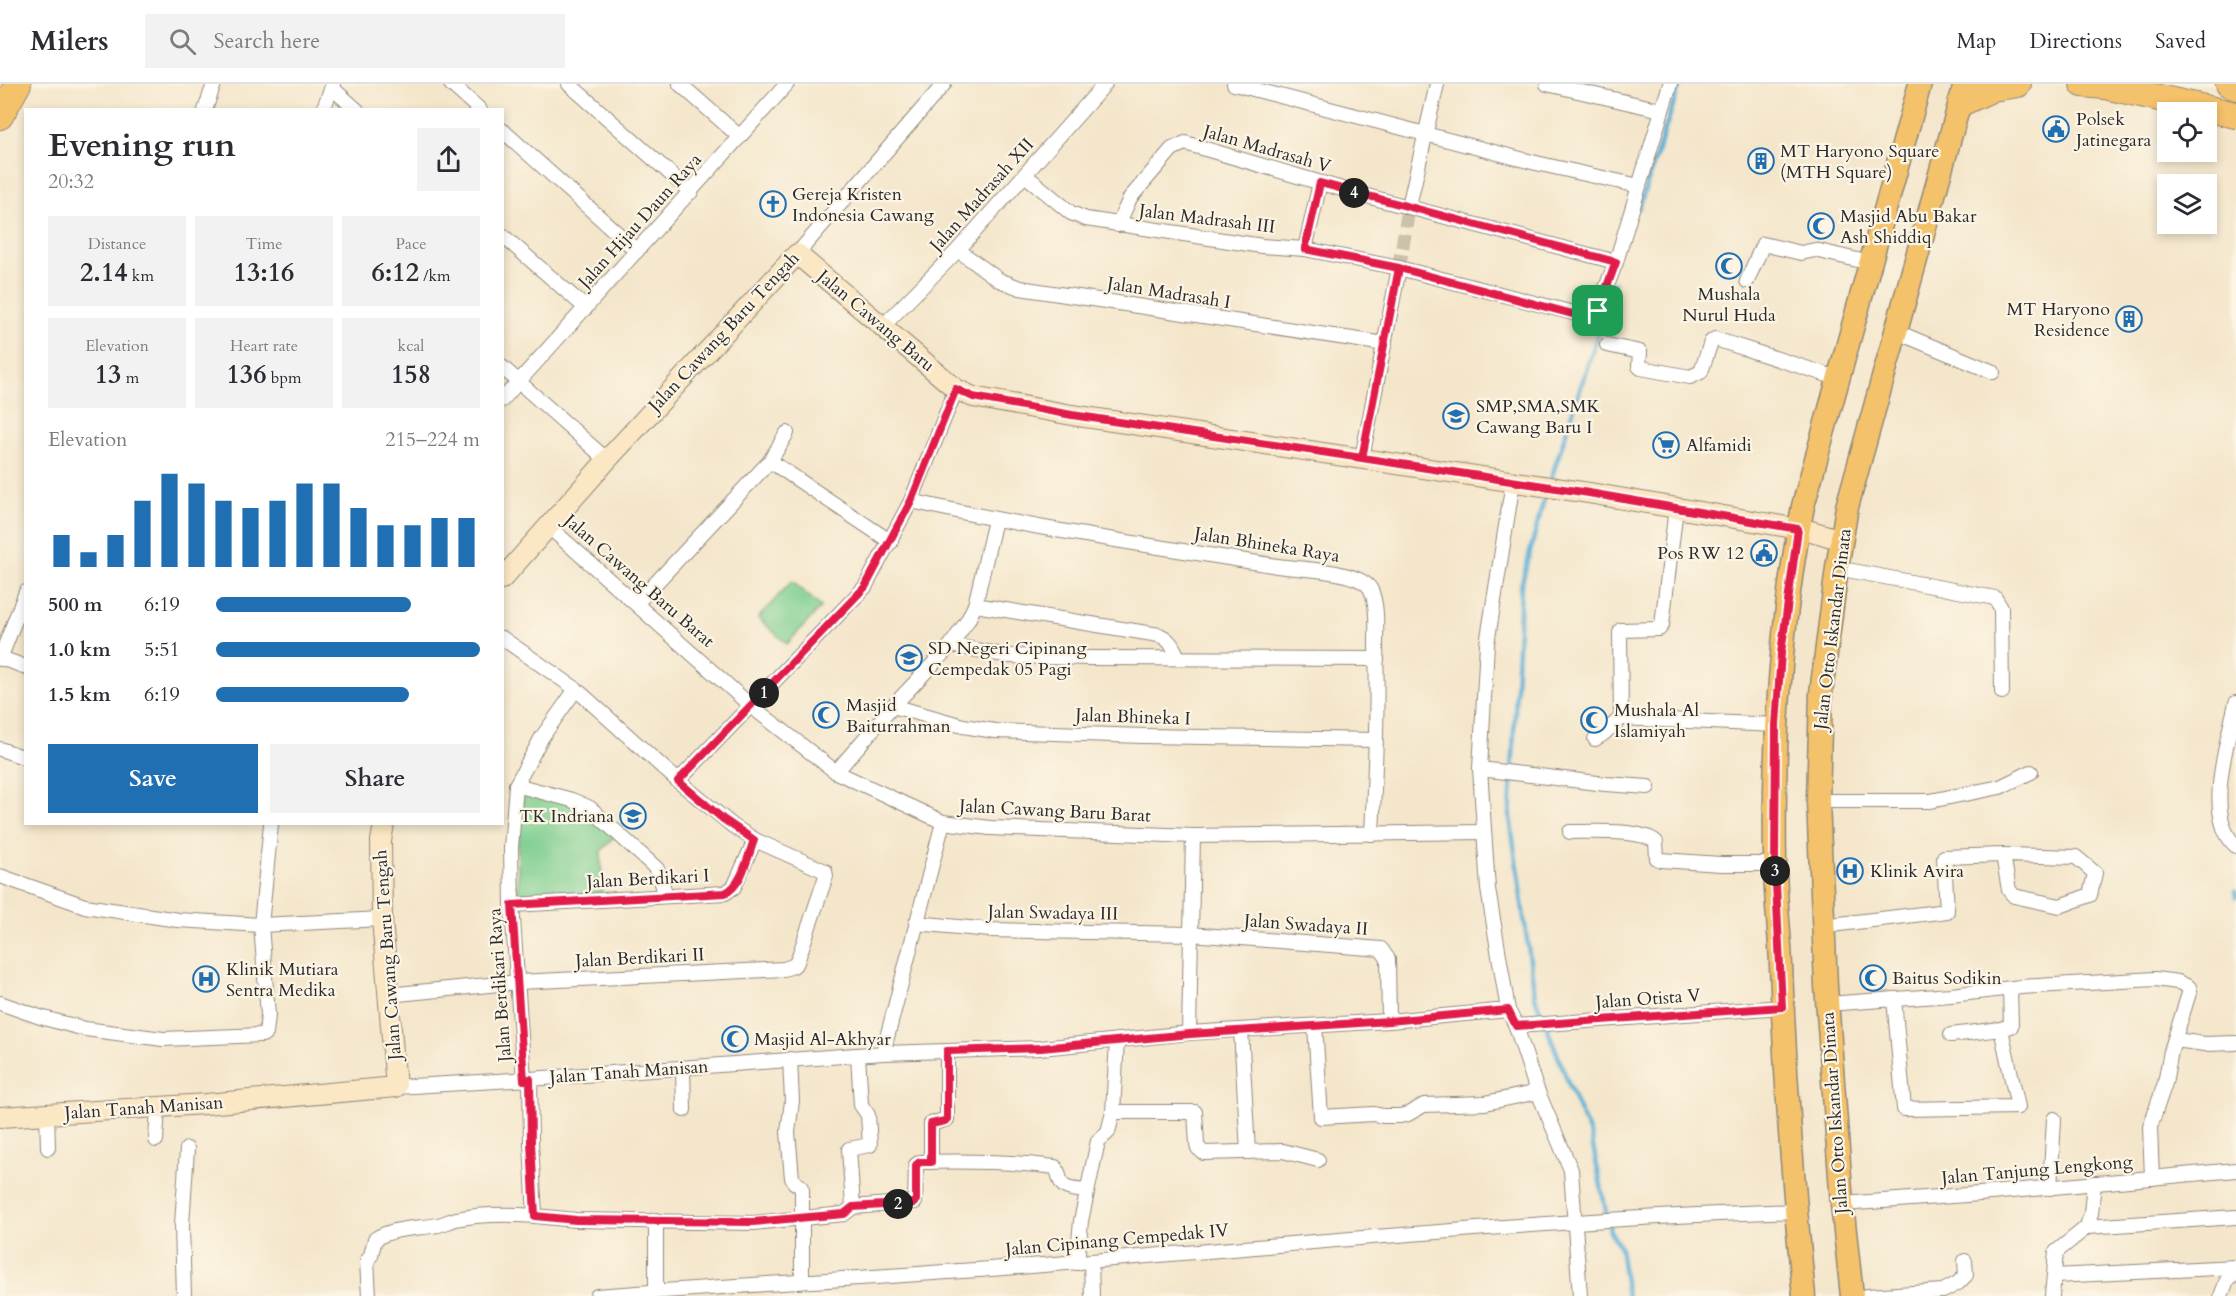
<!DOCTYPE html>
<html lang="en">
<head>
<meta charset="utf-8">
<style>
  body { margin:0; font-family:Cardo,serif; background:#f2f2f3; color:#2b2b33; height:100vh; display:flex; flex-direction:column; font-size:22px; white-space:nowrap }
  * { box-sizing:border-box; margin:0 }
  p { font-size:20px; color:#7c7c81 }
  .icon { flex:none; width:33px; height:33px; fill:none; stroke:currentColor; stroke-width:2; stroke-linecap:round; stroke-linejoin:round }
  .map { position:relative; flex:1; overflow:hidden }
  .sheet { position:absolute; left:24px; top:24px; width:480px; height:717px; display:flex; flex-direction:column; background:#fff; border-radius:0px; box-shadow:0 3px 9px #0003 }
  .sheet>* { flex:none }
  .tools { position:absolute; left:2157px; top:18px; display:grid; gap:12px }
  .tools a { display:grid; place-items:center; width:60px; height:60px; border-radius:0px; background:#fff; box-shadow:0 3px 9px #0003; font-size:30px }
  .pin { position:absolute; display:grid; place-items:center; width:51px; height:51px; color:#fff; margin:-26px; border-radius:12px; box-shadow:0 3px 9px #0006 }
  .km { position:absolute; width:30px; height:30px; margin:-15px; border-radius:50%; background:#222; color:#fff; font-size:16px; line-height:30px; text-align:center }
  .round { display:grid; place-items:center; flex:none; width:63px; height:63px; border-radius:0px; background:#f2f2f3 }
  .summary { display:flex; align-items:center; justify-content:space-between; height:102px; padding:0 24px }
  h1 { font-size:33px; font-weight:700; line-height:45px }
  .stats { display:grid; grid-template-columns:repeat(3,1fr); gap:9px; height:102px; padding:6px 24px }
  .stats div { display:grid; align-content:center; border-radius:0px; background:#f2f2f3; text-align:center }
  .stats b { font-size:26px; font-weight:700 }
  .stats small { font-size:16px; font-weight:400 }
  .stats p { font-size:16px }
  .chart { height:168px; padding:12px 24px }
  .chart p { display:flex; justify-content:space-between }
  .chart svg { width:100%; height:108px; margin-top:6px; stroke:#1f6fb2; stroke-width:6 }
  .button { display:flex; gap:12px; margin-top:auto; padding:12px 24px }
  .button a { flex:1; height:69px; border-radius:0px; background:#1f6fb2; color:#fff; font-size:24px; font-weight:700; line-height:69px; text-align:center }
  .button a+a { background:#f2f2f3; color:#2b2b33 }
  ul { padding:0 24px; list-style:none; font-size:20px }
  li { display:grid; grid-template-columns:96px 72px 1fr; align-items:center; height:45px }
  li i { height:15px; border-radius:8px; background:#1f6fb2 }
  header { display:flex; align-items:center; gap:36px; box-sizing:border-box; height:84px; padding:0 30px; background:#fff; border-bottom:2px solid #e1e1e2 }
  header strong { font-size:28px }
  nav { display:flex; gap:33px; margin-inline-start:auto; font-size:21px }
  .search { width:420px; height:54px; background:#f2f2f3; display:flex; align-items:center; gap:15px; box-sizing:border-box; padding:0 21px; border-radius:0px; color:#7c7c81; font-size:22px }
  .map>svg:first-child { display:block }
  .green { fill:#7dce8f; stroke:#547c5d; stroke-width:1.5 }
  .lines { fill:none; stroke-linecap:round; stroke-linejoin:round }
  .stream { stroke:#59aed5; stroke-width:4.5 }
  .street-tunnel { stroke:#ccc1ab; stroke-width:14; stroke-dasharray:14 7; stroke-linecap:butt }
  .street-casing { stroke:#90887b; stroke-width:16 }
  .secondary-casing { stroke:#90887b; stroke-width:22 }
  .primary-casing { stroke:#90887b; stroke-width:25 }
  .highway-casing { stroke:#90887b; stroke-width:28 }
  .street { stroke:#fff; stroke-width:14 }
  .secondary { stroke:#fbe7c3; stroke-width:20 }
  .primary { stroke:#f4c26a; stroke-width:22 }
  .highway { stroke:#f4c26a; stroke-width:26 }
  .route-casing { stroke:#fff; stroke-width:12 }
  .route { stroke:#e11d48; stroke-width:8 }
  .labels { text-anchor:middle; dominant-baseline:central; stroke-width:4.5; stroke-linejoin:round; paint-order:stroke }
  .poi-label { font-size:18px; fill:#2b2b2b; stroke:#fcf5e5; text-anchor:start }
  .street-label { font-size:18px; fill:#2b2b2b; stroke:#fcf5e5 }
</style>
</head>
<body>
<header>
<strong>Milers</strong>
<div class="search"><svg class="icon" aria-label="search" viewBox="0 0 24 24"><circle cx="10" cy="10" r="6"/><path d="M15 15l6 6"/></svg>Search here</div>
<nav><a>Map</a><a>Directions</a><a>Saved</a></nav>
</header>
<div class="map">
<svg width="2236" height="1212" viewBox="0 0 2236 1212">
  <rect width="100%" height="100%" fill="#fcf5e5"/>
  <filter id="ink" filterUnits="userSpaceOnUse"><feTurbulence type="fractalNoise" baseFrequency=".0167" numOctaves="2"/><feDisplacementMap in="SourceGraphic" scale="12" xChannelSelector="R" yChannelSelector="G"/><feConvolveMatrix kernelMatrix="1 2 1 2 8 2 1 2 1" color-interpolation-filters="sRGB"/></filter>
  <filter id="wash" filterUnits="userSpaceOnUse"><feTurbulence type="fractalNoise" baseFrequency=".008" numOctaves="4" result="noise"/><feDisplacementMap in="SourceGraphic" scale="24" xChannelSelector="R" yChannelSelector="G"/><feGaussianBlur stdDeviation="1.35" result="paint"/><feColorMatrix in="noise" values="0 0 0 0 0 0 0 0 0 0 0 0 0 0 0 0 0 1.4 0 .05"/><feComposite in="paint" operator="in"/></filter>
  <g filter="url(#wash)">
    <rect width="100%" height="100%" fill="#f4e6cb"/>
    <g class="green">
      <path d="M792,497L821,523L787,560L758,534Z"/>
      <path d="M525,705L581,722L616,751L601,767L602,809L518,814V753Z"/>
    </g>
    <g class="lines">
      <g class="stream">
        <path d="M1639,124L1680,0"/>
        <path d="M1550,398L1614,200"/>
        <path d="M1546,408L1521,502L1510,733L1535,913L1577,1021L1591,1052L1610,1147L1620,1163L1627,1212"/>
        <path d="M2235,807L2236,813"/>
      </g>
    </g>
  </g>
  <g filter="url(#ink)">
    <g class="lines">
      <path class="street-tunnel" d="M1399,184L1409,122"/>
      <g class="street-casing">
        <g id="street">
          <path d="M451,0L480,26"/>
          <path d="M569,0L691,108"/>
          <path d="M680,0L740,53"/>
          <path d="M1234,0L1536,79L1639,102"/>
          <path d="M1547,0L1661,26"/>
          <path d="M332,4L357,26"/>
          <path d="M205,26L214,0"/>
          <path d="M323,26L333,0"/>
          <path d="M502,46L637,167"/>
          <path d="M1025,91L1071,129L1086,135L1262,162L1305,165L1399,184L1589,233L1594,231L1597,227L1616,178L1670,0"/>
          <path d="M1409,122L1437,0"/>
          <path d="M1118,141L1130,114L1172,65L1185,59L1359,110L1616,178"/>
          <path d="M502,151L586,224"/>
          <path d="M1305,165L1320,99"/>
          <path d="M958,166L999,196L1020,204L1385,260"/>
          <path d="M797,170L944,0"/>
          <path d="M1747,197L1763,160L1801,169L1815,166L1870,179"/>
          <path d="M882,243L958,166L1105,0"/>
          <path d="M1897,248L1993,288"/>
          <path d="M1607,261L1640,268L1639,282L1641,284L1690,293L1701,288L1711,258L1715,255L1837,294"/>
          <path d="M502,283L607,376"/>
          <path d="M502,316L787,0"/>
          <path d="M787,349L770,377L891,458"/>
          <path d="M1362,374L1399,184"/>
          <path d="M1513,398L1487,560L1480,685L1488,805L1508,926L1516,942L1535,1001L1571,1086L1580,1212"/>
          <path d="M911,417C1032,445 1155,462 1277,482C1298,485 1362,486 1371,506C1378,522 1376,543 1376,560C1378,623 1375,687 1372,750"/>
          <path d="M548,442L751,622L836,688L943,738L990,744L1193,752L1483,748"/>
          <path d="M1837,484L1995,514L2001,524L2002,608"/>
          <path d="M637,519L770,377"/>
          <path d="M975,521L1159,551C1170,555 1173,563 1178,573"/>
          <path d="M951,561L1008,572L1089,574L1377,575"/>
          <path d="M1,574L26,583"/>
          <path d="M0,575L26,508"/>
          <path d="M2236,619C2228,656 2203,733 2236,762"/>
          <path d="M893,622L963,642L995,647L1143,652L1375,656"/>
          <path d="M1621,634L1620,549L1621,546L1659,545L1662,541L1676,424"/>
          <path d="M1595,655L1603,650L1621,634L1776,641"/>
          <path d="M0,665L26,674"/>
          <path d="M1480,685L1606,700L1648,703"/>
          <path d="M836,688L893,622L951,561L968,536L975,521L995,436"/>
          <path d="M678,697L865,503L911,417L956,305"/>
          <path d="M516,701L572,716L590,724L657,785L666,811"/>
          <path d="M1818,717H1930L2000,703L2031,688"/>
          <path d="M1570,748C1591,748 1641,745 1656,758L1657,774L1661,776L1721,780H1775"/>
          <path d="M0,792L85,822L178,836L261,841L382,835"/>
          <path d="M512,821L725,809L734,803L755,756"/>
          <path d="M916,839L990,846L1190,850L1381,865L1388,875L1389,937"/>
          <path d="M1823,842L1947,827L1944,773L2003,771L2076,773L2095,789L2090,811L2060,822L2014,812L2009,806L2003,771"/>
          <path d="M388,911L518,898L784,885L793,882L797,878L826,792L825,787L755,756L733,742L678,697L576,605L502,554"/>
          <path d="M1894,915L1904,1025L2018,1023L2001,945L2011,942L2010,904"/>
          <path d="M0,919L40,933L85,945L163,955L262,951L266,949L268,931L261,841L271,740"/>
          <path d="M1827,920L1951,911L2021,903L2155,895L2178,898L2189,903L2190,906L2171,967L2165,999L2150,1043L2152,1094"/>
          <path d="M1315,942L1321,1033L1374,1030L1383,1032H1400L1408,1030L1424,1021L1485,1019L1538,1008"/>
          <path d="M1516,942L1782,923"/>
          <path d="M1241,946L1248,1068"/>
          <path d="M1189,949L1193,752"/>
          <path d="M1951,951L2001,945"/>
          <path d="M2175,956L2205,960L2236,959"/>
          <path d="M883,969L943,738"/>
          <path d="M790,975L792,1017L788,1048L792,1094L794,1098L800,1102L802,1106V1197"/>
          <path d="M683,984L684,1026"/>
          <path d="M530,995L531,1059L535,1132L576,1136L753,1139L844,1130L853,1123L915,1118L916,1081L920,1078C966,1077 1009,1077 1055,1083C1060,1088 1058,1096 1063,1101C1067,1106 1081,1106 1087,1107"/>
          <path d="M524,996L512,821L511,764L516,701L542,653L576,605"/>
          <path d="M396,1003L530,995L883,969L1041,964L1189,949L1389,937L1508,926"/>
          <path d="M1113,1028H1195L1197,1060L1198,1064L1204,1069L1283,1067L1318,1076"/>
          <path d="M47,1030L48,1064"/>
          <path d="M156,1056L158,1023"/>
          <path d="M931,1078V1040L947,1035V967"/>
          <path d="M2050,1104L2054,1035"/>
          <path d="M1842,1120L1980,1110L2236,1086"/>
          <path d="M853,1123L849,1065L870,1061L868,1031L861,1021L858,971"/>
          <path d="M656,1136V1207"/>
          <path d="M2087,1143L2236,1133"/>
          <path d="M1091,1177L1092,1212"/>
          <path d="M1077,1179L1081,1137L1098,1057L1108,1048L1113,1028L1117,956"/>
          <path d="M2054,1192L2236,1183"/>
          <path d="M184,1212L182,1141L187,1065"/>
          <path d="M369,1212L367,1177L371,1171L375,1155C395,1143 416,1145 438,1141C444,1140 449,1137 456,1135C481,1130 509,1130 535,1132"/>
          <path d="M597,1212C757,1199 918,1192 1079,1178C1317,1158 1556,1135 1796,1127"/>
          <path d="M1867,1212L1943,1207L1958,1199L1966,1191L1965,1177"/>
          <path d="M2052,1212L2056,1168L2087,1143L2091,1129L2094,1099"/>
          <path d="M2221,1212L2227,1196L2236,1190"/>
        </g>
      </g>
      <g class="secondary-casing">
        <g id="secondary">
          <path d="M502,495L607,376L797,170L956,305L973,313L1072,331L1589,409L1811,447L1842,456"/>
          <path d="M0,1033L206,1020L396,1003L382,835L381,757L384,740"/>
        </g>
      </g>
      <g class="primary-casing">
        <g id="primary">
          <path d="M1804,1212C1793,1102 1785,992 1781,882C1780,848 1775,813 1775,778C1773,659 1780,539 1803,422L1920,0"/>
          <path d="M1852,1212L1842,1120L1826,902L1818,717L1821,609L1837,484L1847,423L1965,0"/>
        </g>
      </g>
      <g class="highway-casing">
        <g id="highway">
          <path d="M2083,0L2105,2L2236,31"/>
          <path d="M2229,0L2236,3"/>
          <path d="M1961,19L1993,4L2018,0"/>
          <path d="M0,32L18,0"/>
        </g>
      </g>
      <use href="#street" class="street"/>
      <use href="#secondary" class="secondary"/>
      <use href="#primary" class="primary"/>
      <use href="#highway" class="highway"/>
    </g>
  </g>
  <g class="lines" filter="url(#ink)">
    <g class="route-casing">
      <path id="route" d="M1598,227L1594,231L1584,233L1399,184L1362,374L1072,331L973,313L956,305L911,417L865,503L678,697L723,735L754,756C748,772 742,802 725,809L512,821L524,996L530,995L531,1059L535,1132L576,1136L753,1138L844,1130L853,1123L914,1119L916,1116V1081L920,1078H931V1040L945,1037L947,1035V967L1041,964L1190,950L1389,937L1508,926L1516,942L1782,923L1775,780L1776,641L1781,569L1798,445L1589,409L1362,374L1399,184L1305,165L1320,99L1616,178L1598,227"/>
    </g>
    <use href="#route" class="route"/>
  </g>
  <defs>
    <g id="civic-ring" transform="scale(1.35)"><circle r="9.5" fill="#fcf5e5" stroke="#1f6fb2" stroke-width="1.5"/><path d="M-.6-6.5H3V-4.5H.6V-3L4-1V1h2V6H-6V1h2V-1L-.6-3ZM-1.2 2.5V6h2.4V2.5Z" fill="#1f6fb2"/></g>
    <g id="building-ring" transform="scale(1.35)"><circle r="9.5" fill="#fcf5e5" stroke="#1f6fb2" stroke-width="1.5"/><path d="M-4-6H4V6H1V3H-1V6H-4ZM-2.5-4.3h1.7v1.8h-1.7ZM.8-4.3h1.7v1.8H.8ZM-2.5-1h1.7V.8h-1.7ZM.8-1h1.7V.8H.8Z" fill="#1f6fb2"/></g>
    <g id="church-ring" transform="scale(1.35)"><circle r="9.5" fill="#fcf5e5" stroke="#1f6fb2" stroke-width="1.5"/><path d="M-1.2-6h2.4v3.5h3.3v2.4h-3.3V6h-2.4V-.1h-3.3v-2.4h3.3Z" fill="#1f6fb2"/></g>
    <g id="mosque-ring" transform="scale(1.35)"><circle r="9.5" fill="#fcf5e5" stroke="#1f6fb2" stroke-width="1.5"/><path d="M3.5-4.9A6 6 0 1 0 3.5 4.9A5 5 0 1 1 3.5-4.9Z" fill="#1f6fb2"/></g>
    <g id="school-ring" transform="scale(1.35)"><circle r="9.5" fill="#fcf5e5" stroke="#1f6fb2" stroke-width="1.5"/><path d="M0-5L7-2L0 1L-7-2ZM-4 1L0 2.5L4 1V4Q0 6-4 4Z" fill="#1f6fb2"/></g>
    <g id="supermarket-ring" transform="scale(1.35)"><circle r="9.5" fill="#fcf5e5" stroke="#1f6fb2" stroke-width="1.5"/><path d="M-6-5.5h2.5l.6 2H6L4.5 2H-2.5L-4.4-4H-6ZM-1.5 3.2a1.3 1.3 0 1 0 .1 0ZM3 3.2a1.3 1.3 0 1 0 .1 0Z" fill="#1f6fb2"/></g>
    <g id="hospital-ring" transform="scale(1.35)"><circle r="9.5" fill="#fcf5e5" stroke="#1f6fb2" stroke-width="1.5"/><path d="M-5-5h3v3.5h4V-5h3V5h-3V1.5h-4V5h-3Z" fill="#1f6fb2"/></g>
  </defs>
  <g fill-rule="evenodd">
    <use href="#civic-ring" x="2056" y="45"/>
    <use href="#building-ring" x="1761" y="77"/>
    <use href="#church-ring" x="773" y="120"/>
    <use href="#mosque-ring" x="1821" y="142"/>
    <use href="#mosque-ring" x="1729" y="182"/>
    <use href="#building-ring" x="2129" y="235"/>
    <use href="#school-ring" x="1456" y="332"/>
    <use href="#supermarket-ring" x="1666" y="361"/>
    <use href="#civic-ring" x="1764" y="469"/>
    <use href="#school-ring" x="909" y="574"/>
    <use href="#mosque-ring" x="826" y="631"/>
    <use href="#mosque-ring" x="1594" y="636"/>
    <use href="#school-ring" x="633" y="732"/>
    <use href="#hospital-ring" x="1850" y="787"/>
    <use href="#mosque-ring" x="1873" y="894"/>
    <use href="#hospital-ring" x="206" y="895"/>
    <use href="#mosque-ring" x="735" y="955"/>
  </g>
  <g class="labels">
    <g class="poi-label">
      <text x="2076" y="35">Polsek<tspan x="2076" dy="21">Jatinegara</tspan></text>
      <text x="1780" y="67">MT Haryono Square<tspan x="1780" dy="21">(MTH Square)</tspan></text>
      <text x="792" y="110">Gereja Kristen<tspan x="792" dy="21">Indonesia Cawang</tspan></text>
      <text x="1840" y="132">Masjid Abu Bakar<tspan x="1840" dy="21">Ash Shiddiq</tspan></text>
      <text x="1729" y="210" text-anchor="middle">Mushala<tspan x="1729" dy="21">Nurul Huda</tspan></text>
      <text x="2110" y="225" text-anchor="end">MT Haryono<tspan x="2110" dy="21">Residence</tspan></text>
      <text x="1476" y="322">SMP,SMA,SMK<tspan x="1476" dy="21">Cawang Baru I</tspan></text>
      <text x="1686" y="361">Alfamidi</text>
      <text x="1744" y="469" text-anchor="end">Pos RW 12</text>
      <text x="928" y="564">SD Negeri Cipinang<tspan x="928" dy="21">Cempedak 05 Pagi</tspan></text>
      <text x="846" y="621">Masjid<tspan x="846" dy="21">Baiturrahman</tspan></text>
      <text x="1614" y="626">Mushala Al<tspan x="1614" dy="21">Islamiyah</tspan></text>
      <text x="614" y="732" text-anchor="end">TK Indriana</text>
      <text x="1870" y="787">Klinik Avira</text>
      <text x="226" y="885">Klinik Mutiara<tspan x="226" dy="21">Sentra Medika</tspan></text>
      <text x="1892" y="894">Baitus Sodikin</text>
      <text x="754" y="955">Masjid Al-Akhyar</text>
    </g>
    <g class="street-label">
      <text transform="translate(1267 65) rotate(16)">Jalan Madrasah V</text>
      <text transform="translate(982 111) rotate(-48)">Jalan Madrasah XII</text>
      <text transform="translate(1207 135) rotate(7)">Jalan Madrasah III</text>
      <text transform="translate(640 137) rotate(-48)">Jalan Hijau Daun Raya</text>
      <text transform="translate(1169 209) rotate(9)">Jalan Madrasah I</text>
      <text transform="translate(876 237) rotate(40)">Jalan Cawang Baru</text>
      <text transform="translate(724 248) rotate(-47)">Jalan Cawang Baru Tengah</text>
      <text transform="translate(1267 461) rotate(9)">Jalan Bhineka Raya</text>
      <text transform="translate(639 497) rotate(41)">Jalan Cawang Baru Barat</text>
      <text transform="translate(1833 545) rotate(-83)">Jalan Otto Iskandar Dinata</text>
      <text transform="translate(1133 633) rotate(2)">Jalan Bhineka I</text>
      <text transform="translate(1055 727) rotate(3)">Jalan Cawang Baru Barat</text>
      <text transform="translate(648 795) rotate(-3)">Jalan Berdikari I</text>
      <text transform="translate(1053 829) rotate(1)">Jalan Swadaya III</text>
      <text transform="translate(1306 841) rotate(4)">Jalan Swadaya II</text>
      <text transform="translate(388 871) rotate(-94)">Jalan Cawang Baru Tengah</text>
      <text transform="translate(640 874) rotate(-3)">Jalan Berdikari II</text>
      <text transform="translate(500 901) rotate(-94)">Jalan Berdikari Raya</text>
      <text transform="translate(1648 915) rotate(-4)">Jalan Otista V</text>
      <text transform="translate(629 988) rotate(-4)">Jalan Tanah Manisan</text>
      <text transform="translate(144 1024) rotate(-4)">Jalan Tanah Manisan</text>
      <text transform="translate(1835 1029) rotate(-94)">Jalan Otto Iskandar Dinata</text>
      <text transform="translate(2037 1086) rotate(-5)">Jalan Tanjung Lengkong</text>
      <text transform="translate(1117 1156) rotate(-5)">Jalan Cipinang Cempedak IV</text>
    </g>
  </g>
</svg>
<div class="tools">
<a><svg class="icon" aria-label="locate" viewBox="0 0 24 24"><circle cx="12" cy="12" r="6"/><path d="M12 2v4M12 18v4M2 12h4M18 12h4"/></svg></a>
<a><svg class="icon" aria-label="layers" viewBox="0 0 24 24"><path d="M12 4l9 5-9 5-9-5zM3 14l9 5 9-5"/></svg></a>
</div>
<div class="pin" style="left:1598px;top:227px;background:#1e9e55"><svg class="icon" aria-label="arrive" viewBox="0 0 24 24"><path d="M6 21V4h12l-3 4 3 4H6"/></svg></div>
<b class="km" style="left:764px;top:609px">1</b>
<b class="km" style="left:898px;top:1120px">2</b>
<b class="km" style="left:1775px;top:787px">3</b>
<b class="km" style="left:1354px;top:109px">4</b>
<section class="sheet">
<div class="summary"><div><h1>Evening run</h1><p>20:32</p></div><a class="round"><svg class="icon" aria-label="share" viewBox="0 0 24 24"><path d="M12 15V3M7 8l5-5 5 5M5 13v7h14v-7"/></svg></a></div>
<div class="stats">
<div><p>Distance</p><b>2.14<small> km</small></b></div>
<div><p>Time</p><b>13:16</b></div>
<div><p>Pace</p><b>6:12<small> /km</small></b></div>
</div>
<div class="stats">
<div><p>Elevation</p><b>13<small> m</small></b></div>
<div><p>Heart rate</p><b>136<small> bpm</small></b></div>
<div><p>kcal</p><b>158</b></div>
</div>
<div class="chart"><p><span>Elevation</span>215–224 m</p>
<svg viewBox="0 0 160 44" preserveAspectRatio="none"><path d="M5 44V31M15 44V38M25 44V31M35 44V17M45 44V6M55 44V10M65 44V17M75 44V20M85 44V17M95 44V10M105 44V10M115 44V20M125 44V27M135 44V27M145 44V24M155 44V24"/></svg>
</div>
<ul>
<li><b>500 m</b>6:19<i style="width:74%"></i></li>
<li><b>1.0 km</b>5:51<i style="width:100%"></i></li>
<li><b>1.5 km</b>6:19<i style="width:73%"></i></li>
</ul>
<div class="button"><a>Save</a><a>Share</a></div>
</section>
</div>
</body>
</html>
